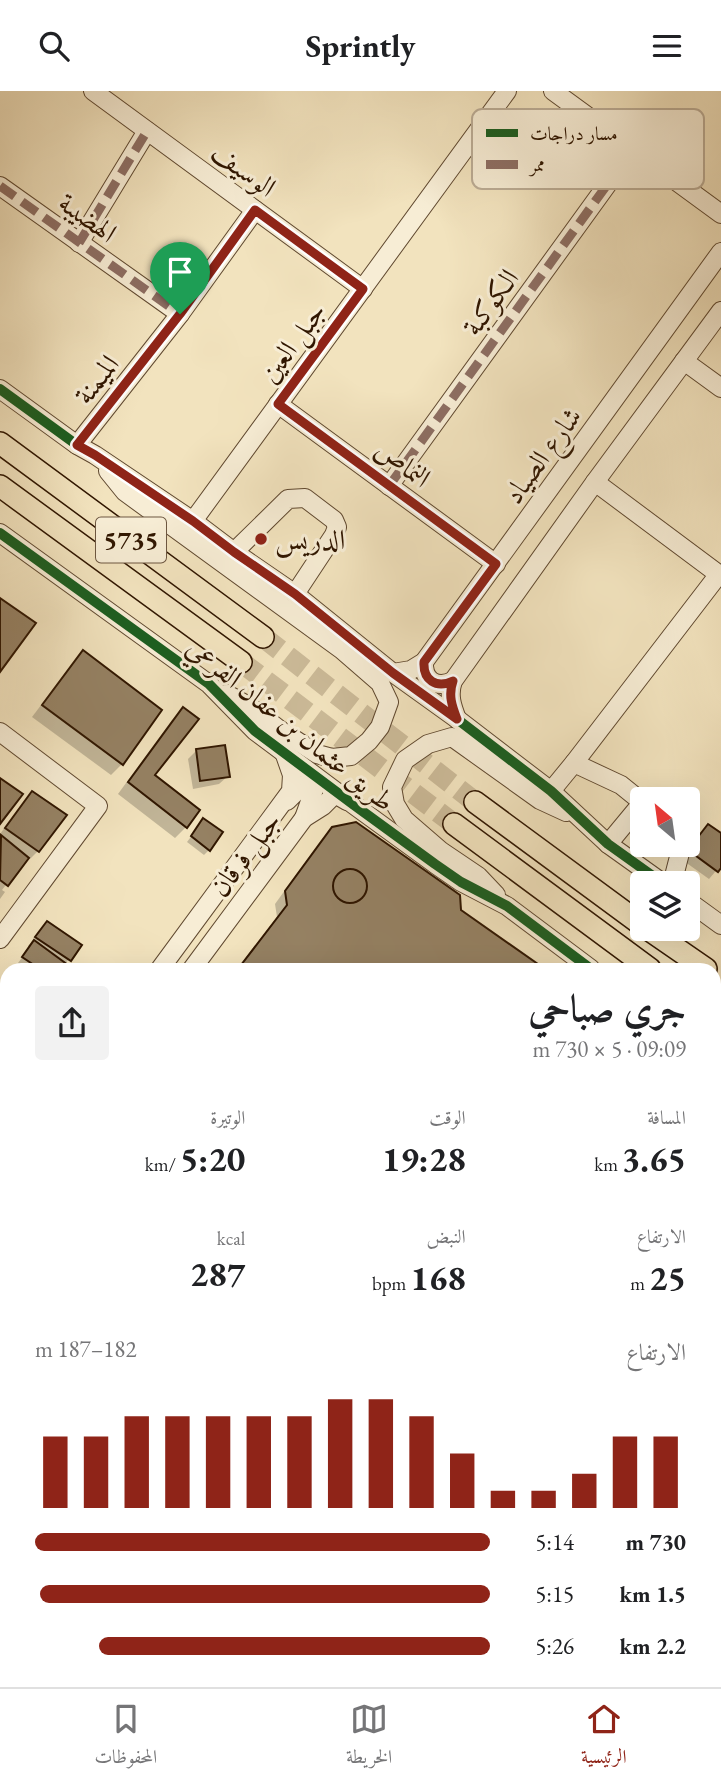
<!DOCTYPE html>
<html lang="ar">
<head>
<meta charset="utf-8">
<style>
  body { margin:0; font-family:"EB Garamond",Amiri,serif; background:#f2f2f2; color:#202124; direction:rtl; height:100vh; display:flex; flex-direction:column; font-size:26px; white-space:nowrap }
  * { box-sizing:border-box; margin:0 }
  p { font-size:23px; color:#757577 }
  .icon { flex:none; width:38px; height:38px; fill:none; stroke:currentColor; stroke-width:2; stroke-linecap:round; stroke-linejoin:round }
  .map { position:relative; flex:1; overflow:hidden; direction:ltr }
  .details { position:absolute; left:0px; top:872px; width:721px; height:724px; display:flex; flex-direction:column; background:#fff; border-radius:21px 21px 0 0; box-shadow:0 7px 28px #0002; direction:rtl }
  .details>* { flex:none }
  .needle { width:46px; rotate:331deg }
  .fabs { position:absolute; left:630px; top:696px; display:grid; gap:14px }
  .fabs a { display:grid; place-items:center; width:70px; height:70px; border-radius:7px; background:#fff; box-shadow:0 7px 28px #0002; font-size:35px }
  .pin { position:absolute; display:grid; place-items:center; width:60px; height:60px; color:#fff; margin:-72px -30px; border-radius:50% 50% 50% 0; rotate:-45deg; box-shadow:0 0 7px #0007 }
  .pin .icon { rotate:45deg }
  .round { display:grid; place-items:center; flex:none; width:74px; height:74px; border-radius:7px; background:#f2f2f2 }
  .headline { display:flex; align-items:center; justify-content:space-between; height:119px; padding:0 35px }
  h1 { font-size:38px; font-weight:700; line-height:52px }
  .metrics { display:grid; grid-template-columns:repeat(3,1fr); gap:10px; height:119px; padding:7px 35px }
  .metrics div { display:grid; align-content:center }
  .metrics b { font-size:35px; font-weight:700 }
  .metrics small { font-size:19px; font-weight:400 }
  .metrics p { font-size:19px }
  .chart { height:196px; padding:14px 35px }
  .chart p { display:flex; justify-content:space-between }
  .chart svg { width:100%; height:126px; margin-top:7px; stroke:#8f2418; stroke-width:6 }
  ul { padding:0 35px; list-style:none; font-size:23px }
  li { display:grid; grid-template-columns:112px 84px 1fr; align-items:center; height:52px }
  li i { height:18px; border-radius:9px; background:#8f2418 }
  header { display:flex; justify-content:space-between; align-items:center; height:91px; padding:0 35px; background:#fff; font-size:32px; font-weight:700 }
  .dock { display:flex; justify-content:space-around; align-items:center; height:98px; border-top:2px solid #e0e0e0; background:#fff; font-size:19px; color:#757577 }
  .dock a { display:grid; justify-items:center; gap:4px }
  .dock .selected { color:#8f2418 }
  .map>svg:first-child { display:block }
  .shadow { fill:#0003 }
  .building { fill:#958163; stroke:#301600; stroke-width:2 }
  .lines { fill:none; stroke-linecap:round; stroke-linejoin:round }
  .major-tunnel { stroke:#cbba98; stroke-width:21; stroke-dasharray:21 10; stroke-linecap:butt }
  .minor-casing { stroke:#604930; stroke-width:20 }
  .major-casing { stroke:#301600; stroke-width:24 }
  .path { stroke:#301600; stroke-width:2.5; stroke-dasharray:5 3.5; stroke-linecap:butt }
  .minor { stroke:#f7edd5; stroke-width:18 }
  .major { stroke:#f2e3be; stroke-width:21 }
  .quiet { stroke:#8d6e63; stroke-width:9; stroke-dasharray:18 9; stroke-linecap:butt }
  .cycleway-casing { stroke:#f7edd5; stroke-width:15 }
  .cycleway { stroke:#1b5e20; stroke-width:10 }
  .route-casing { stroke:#fff; stroke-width:14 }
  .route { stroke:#8f2418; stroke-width:9 }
  .poi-dot { fill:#8f2418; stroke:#f7edd5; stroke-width:2.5 }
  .labels { text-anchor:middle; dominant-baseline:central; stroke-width:6; stroke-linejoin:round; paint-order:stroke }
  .shield { fill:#f7edd5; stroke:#6c5640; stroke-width:2 }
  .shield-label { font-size:26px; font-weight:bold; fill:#301600 }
  .street-label { font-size:28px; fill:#301600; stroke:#f7edd5 }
  .poi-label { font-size:28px; fill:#301600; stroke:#f7edd5; text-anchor:start }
  .key { fill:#f7edd5; stroke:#bbac95; stroke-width:2 }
  .key-label { font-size:19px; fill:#301600 }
</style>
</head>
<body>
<header><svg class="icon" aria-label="menu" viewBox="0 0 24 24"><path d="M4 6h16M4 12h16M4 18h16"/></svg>Sprintly<svg class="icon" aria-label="search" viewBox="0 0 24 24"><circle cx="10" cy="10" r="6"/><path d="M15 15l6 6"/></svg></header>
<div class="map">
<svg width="721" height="1596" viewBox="0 0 721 1596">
  <rect width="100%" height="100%" fill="#f2e3be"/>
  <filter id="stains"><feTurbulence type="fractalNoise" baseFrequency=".00286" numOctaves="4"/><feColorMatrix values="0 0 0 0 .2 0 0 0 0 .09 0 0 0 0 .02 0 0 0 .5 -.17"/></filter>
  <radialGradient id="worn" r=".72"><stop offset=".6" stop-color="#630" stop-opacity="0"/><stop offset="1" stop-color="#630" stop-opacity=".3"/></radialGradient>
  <g class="shadow">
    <path d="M84,561L122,673L111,684L32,626L73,572Z"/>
    <path d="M183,618L153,684L186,736L175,747L118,703L172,629Z"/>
    <path d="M196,660L228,685L219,693L193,698L188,668Z"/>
    <path d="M32,703L38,760L30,768L27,766L2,799L5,801L0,808V743L24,711Z"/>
    <path d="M199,735L209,759L204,764L187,751Z"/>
    <path d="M708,735L721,744V774L709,788L681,768Z"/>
    <path d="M333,738L459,820L542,878H237L277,826L275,813L321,749Z"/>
    <path d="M47,832L80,855L64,874L66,875L63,878H28L18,872L30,856L28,855Z"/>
    <path d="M7,898V955L0,964V900Z"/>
    <path d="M7,971V1043L0,1052V980Z"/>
    <path d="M721,1040V1123L714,1130V1043Z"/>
    <path d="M721,1133V1163L714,1158V1143Z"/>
    <path d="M714,1177L721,1182V1345L714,1355Z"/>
    <path d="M7,1184V1258L0,1267V1193Z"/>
    <path d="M7,1275V1303L0,1298V1283Z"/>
    <path d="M7,1441V1472L4,1476L0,1473V1451Z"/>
    <path d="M0,1513L5,1516L0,1523Z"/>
    <path d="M7,1573V1585L1,1581Z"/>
    <path d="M155,1589H210L204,1596H164Z"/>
    <path d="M253,1589H275L270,1596H261L252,1590Z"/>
    <path d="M412,1589H432L425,1596Z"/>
    <path d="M487,1589H504L497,1596H480Z"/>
    <path d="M92,1591L99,1596H87Z"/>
  </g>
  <g class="building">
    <path d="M0,507L36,532L0,581Z"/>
    <path d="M83,559L162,619L123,674L42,614Z"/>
    <path d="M183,616L199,628L155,684L200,719L187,737L128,691Z"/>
    <path d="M225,654L230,686L200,690L196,658Z"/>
    <path d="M0,687L23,703L0,733Z"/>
    <path d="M32,700L67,724L39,761L5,737Z"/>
    <path d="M203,727L223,741L210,760L191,745Z"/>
    <path d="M356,731L460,804L461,819L545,878H238L287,814L285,800L332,736Z"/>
    <path d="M708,733L721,742V777L718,781L688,759Z"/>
    <path d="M1,744L29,767L8,795L0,789Z"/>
    <circle cx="350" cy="795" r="17"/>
    <path d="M47,830L82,854L71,870L35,846Z"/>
    <path d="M34,849L68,874L65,878H40L22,866Z"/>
    <path d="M4,894L7,896V918L0,914V899Z"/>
    <path d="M0,920L7,925V945L0,940Z"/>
    <path d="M0,942L7,946V958L0,967Z"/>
    <path d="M0,984L7,989V1046L4,1050L0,1048Z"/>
    <path d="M714,997L721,1002V1019L714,1028Z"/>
    <path d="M718,1036L721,1038V1124L714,1119V1042Z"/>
    <path d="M714,1174L721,1179V1246L714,1241Z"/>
    <path d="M7,1184V1210L0,1204V1193Z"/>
    <path d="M0,1208L7,1213V1260L0,1270Z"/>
    <path d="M721,1250V1306L714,1301V1259Z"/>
    <path d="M7,1273V1294L0,1289V1282Z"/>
    <path d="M714,1312L721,1318V1348L714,1358Z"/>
    <path d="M0,1320L7,1325V1342L0,1351Z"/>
    <path d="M7,1442V1464L0,1459V1451Z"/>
    <path d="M7,1528V1560L0,1570V1538Z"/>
    <path d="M721,1580V1596H710Z"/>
    <path d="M0,1584L14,1594L13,1596H0Z"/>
    <path d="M29,1589H83L78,1596H24Z"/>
    <path d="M174,1589H212L207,1596H184Z"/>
    <path d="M218,1589H246L255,1596H213Z"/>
    <path d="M284,1589H331L339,1595L338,1596H279Z"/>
    <path d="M446,1589H470L465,1596H441Z"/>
    <path d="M485,1589H490L501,1596H480Z"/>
    <path d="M515,1589H539L533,1596H510Z"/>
  </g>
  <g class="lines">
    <g class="major-tunnel">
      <path d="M263,546L475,711"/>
      <path d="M241,571L454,733"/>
    </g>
    <g class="minor-casing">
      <g id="minor">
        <path d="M93,0L363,198"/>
        <path d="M553,0L721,123"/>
        <path d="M0,95L180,223"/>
        <path d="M79,152L147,40"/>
        <path d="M684,270L721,297"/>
        <path d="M0,298L77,354L95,364L193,430L234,461L295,503L393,582L457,628L551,700L608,753L664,793"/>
        <path d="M278,313L496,473"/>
        <path d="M77,354L180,223L255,119"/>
        <path d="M108,380L125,401L342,559L380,592L389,611L380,636L369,650L351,665L332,667L317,663L280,639L252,617L227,603"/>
        <path d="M595,391L721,485"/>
        <path d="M389,395L633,58"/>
        <path d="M193,430L507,0"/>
        <path d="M0,442L209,593L255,640L354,714L435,773L461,791L507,815L591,878"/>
        <path d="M234,461L288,408L305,407L334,429L337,436L334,444L295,503"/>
        <path d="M424,571C423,589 436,598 453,590"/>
        <path d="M393,582L411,579L424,571L721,161"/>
        <path d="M457,628C452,615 448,604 453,590L595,391L721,220"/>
        <path d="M0,641L98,715L0,848"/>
        <path d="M574,672L621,694L642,711"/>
        <path d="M551,700L574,672L719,483"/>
        <path d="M287,710L303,694L313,702L304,727"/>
        <path d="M608,753L642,712"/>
        <path d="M672,793L682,754"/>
        <path d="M496,804L478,785L441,760L404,728L395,713L392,696L405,669L428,653L452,646L540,709L566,721"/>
        <path d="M688,810L721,834"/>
        <path d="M160,878L291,700L292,684L285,664"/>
        <path d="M192,878L304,727L323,715L335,703L347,710"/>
        <path d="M714,969L721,974"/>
        <path d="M0,1096L7,1086"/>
        <path d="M0,1139L7,1130"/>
        <path d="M714,1162L721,1167"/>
        <path d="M0,1312L7,1317"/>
        <path d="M0,1404L7,1395"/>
        <path d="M714,1410L721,1400"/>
        <path d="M714,1462L721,1453"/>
        <path d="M0,1497L7,1503"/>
        <path d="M125,1589L134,1596"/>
        <path d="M355,1589L364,1596"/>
        <path d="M576,1596L581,1589"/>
        <path d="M614,1596L620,1589"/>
      </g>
    </g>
    <g class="major-casing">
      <g id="major">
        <path d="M0,352L263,546"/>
        <path d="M0,395L241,571"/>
        <path d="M475,711L642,834"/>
        <path d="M454,733L650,878"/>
        <path d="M648,838L706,878"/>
        <path d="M714,925L721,930"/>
      </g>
    </g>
    <g class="path">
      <path d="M714,1555L721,1545"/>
      <path d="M683,1596L688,1589"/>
    </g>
    <use href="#minor" class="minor"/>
    <use href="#major" class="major"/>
    <g class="quiet">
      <path d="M0,95L180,223"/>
      <path d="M79,152L147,40"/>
      <path d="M278,313L496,473"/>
      <path d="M77,354L180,223L255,119"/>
      <path d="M389,395L633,58"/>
    </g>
    <g class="cycleway-casing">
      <g id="cycleway">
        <path d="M0,298L77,354L95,364L193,430L234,461L295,503L393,582L457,628L551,700L608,753L664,793"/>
        <path d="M0,442L209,593L255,640L354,714L435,773L461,791L507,815L591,878"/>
      </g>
    </g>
    <use href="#cycleway" class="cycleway"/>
  </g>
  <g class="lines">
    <g class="route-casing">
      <path id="route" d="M255,119L363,198L278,313L496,473L424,571C423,589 436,598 453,590C448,604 452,615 457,628L393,582L295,503L234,461L193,430L95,364L77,354L180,223Z"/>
    </g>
    <use href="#route" class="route"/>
  </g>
  <circle class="poi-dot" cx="261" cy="448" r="7"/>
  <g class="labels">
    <rect class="shield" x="96" y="426.5" width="70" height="45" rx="5"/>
    <g class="shield-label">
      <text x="131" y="449">5735</text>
    </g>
    <g class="street-label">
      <text transform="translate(244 78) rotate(36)">الوسيف</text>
      <text transform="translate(88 126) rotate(36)">الهضيبة</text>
      <text transform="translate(490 211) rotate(-54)">الكوكبة</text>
      <text transform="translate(292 251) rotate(-54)">جبل العين</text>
      <text transform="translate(96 288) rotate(-52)">الميمنة</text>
      <text transform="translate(542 364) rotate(-54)">شارع الصياد</text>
      <text transform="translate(403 372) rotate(36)">النماص</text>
      <text transform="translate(291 633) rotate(39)">طريق عثمان بن عفان الفرعي</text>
      <text transform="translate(245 763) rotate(-53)">جبل فرقان</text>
    </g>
    <g class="poi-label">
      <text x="275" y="448">الدريس</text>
    </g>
  </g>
  <rect x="472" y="18" width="232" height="80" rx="10" class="key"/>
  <rect x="486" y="38" width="32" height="8" fill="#1b5e20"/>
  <rect x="486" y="69" width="32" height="9" fill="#8d6e63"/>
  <g class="key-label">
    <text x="530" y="49">مسار دراجات</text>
    <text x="530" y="80">ممر</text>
  </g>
  <rect width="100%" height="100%" filter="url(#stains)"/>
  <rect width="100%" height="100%" fill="url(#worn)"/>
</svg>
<div class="fabs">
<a><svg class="needle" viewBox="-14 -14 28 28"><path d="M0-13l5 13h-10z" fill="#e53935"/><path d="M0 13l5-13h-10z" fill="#757577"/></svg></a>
<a><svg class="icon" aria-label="layers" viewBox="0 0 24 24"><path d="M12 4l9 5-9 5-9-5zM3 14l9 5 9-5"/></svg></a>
</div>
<div class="pin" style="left:180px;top:223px;background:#1e9e55"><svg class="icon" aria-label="arrive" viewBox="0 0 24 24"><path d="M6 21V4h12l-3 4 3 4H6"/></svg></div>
<section class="details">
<div class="headline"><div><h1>جري صباحي</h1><p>09:09 · 5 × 730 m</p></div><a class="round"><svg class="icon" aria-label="share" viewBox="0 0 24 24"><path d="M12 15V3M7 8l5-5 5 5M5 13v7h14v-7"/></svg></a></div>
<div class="metrics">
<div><p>المسافة</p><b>3.65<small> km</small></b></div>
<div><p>الوقت</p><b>19:28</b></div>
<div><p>الوتيرة</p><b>5:20<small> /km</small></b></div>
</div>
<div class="metrics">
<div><p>الارتفاع</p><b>25<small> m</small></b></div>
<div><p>النبض</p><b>168<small> bpm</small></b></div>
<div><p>kcal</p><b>287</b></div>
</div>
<div class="chart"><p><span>الارتفاع</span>182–187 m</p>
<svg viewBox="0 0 160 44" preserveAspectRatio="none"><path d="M5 44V19M15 44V19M25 44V12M35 44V12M45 44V12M55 44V12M65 44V12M75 44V6M85 44V6M95 44V12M105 44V25M115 44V38M125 44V38M135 44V32M145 44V19M155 44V19"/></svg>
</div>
<ul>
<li><b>730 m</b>5:14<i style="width:100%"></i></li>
<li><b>1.5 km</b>5:15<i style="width:99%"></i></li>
<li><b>2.2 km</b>5:26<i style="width:86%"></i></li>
</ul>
</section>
</div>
<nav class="dock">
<a class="selected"><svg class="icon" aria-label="home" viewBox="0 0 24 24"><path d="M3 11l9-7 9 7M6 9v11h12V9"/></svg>الرئيسية</a>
<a><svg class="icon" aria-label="map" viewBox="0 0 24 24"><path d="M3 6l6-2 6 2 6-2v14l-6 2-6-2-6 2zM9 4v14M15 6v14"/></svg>الخريطة</a>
<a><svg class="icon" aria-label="saved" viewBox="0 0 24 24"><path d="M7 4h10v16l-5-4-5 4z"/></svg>المحفوظات</a>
</nav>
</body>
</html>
